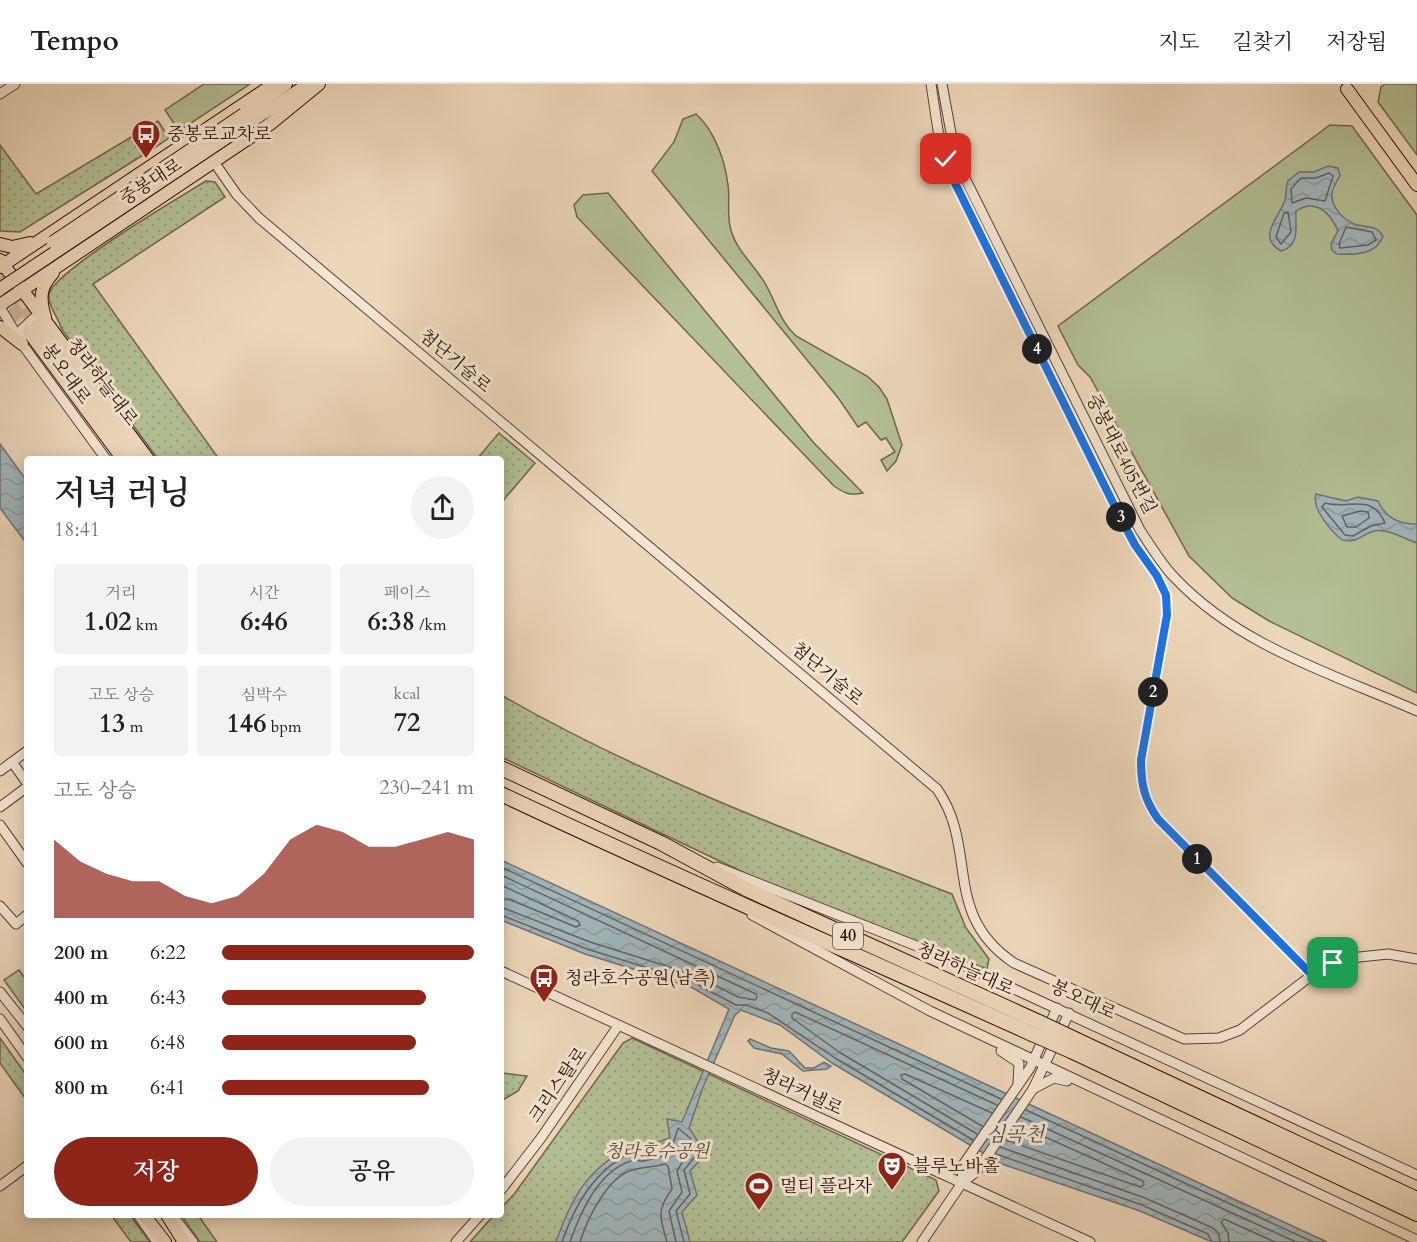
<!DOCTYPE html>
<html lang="ko">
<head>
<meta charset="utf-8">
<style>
  body { margin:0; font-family:Cardo,"Noto Serif KR",serif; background:#f2f2f2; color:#202124; height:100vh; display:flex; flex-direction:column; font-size:22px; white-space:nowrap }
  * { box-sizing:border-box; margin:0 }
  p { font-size:20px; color:#757577 }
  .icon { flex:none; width:33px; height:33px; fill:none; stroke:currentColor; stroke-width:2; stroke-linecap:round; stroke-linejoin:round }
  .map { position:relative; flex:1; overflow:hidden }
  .drawer { position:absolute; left:24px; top:372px; width:480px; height:762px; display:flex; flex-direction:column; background:#fff; border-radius:6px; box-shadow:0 3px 15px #0003 }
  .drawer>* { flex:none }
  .pin { position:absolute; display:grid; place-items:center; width:51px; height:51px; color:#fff; margin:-26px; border-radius:12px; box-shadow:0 3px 9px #0006 }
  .km { position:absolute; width:30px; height:30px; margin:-15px; border-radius:50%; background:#222; color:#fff; font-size:16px; line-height:30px; text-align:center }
  .round { display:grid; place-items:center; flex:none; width:63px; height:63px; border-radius:32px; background:#f2f2f2 }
  .head { display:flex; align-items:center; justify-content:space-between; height:102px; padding:0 30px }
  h1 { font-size:33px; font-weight:600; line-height:45px }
  .metrics { display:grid; grid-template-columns:repeat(3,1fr); gap:9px; height:102px; padding:6px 30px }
  .metrics div { display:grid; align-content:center; border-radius:6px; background:#f2f2f2; text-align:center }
  .metrics b { font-size:26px; font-weight:600 }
  .metrics small { font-size:16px; font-weight:400 }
  .metrics p { font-size:16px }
  .chart { height:168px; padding:12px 30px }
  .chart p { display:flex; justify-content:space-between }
  .chart svg { width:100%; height:108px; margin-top:6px; fill:#8f2418; opacity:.7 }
  .cta { display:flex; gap:12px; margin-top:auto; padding:12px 30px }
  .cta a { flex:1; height:69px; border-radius:36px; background:#8f2418; color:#fff; font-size:24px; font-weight:600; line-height:69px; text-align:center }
  .cta a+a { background:#f2f2f2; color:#202124 }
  ul { padding:0 30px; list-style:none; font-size:20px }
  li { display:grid; grid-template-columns:96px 72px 1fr; align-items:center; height:45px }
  li i { height:15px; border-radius:8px; background:#8f2418 }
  header { display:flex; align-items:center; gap:36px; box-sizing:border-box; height:84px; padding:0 30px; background:#fff; border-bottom:2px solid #e0e0e0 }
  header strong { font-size:28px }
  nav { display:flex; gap:33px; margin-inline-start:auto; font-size:21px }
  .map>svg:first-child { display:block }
  .green { fill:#b3bf94; stroke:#6f664b; stroke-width:1.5 }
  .park { fill:url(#park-dots); stroke:#6f664b; stroke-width:1.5 }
  .water { fill:url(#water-waves); stroke:#717372; stroke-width:1.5 }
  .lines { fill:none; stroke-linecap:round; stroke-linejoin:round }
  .shore { stroke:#66625f; stroke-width:1.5 }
  .highway-tunnel { stroke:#d0b99e; stroke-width:14; stroke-dasharray:14 7; stroke-linecap:butt }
  .minor-casing { stroke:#5c4030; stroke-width:11 }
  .major-casing { stroke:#2b0e02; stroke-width:14 }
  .highway-casing { stroke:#2b0e02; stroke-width:16 }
  .minor { stroke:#f3e5d2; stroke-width:9 }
  .major { stroke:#edd7ba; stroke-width:12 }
  .highway { stroke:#edd7ba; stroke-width:14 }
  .major-bridge-casing { stroke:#2b0e02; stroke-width:14; stroke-linecap:butt }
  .highway-bridge-casing { stroke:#2b0e02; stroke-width:16; stroke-linecap:butt }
  .major-bridge { stroke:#edd7ba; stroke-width:12 }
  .highway-bridge { stroke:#edd7ba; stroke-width:14 }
  .route-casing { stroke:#fff; stroke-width:12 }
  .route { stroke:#1a73e8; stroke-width:8 }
  .labels { text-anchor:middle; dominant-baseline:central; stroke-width:6; stroke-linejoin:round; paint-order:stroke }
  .shield { fill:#f3e5d2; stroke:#674e40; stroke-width:1.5 }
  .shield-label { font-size:16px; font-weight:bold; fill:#2b0e02 }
  .poi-label { font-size:18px; fill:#2b0e02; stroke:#f3e5d2; text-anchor:start }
  .street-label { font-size:18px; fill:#2b0e02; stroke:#f3e5d2 }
  .park-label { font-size:18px; font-style:italic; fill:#5b4c35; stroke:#f3e5d2 }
  .water-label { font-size:20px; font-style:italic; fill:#544943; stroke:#f3e5d2 }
</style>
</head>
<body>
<header>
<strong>Tempo</strong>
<nav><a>지도</a><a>길찾기</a><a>저장됨</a></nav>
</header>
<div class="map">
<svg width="1417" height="1158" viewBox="0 0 1417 1158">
  <defs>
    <pattern id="park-dots" width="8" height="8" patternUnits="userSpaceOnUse" patternTransform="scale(1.5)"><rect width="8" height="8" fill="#b3bf94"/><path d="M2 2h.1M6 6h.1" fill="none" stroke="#9aa37e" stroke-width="1.8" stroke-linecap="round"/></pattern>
    <pattern id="water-waves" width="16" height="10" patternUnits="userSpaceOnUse" patternTransform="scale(1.5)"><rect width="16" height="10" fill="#a0b6bc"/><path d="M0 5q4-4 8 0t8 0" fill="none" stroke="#8a9ba0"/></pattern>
  </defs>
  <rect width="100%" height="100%" fill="#edd7ba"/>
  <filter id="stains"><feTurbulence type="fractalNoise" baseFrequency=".00333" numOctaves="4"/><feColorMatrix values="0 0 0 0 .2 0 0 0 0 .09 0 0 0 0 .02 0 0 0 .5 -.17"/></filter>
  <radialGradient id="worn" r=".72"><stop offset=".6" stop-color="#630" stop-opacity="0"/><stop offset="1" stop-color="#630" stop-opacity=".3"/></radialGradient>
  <g class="green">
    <path d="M204,0H250L179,47L165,26Z"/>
    <path d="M1385,0H1417V71L1378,18L1381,3Z"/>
    <path d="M696,30C715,47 725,77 728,101C730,114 727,129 730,142C734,165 755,181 766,201C776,219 780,237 796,252L867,292L879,303L887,315L902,361L896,377L887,387L881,376L895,368L886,354L881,356L866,338L858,343L839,315L652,87L674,58L683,35Z"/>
    <path d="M1330,41L1352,42L1417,131V609L1269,537L1232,514L1189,472L1090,293L1078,281L1058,242Z"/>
    <path d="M608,109L813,358L863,409C850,412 844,409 834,402L577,133L574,121L583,111Z"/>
    <path d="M19,886L27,897V928L4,896Z"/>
    <path d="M181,1131H198L217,1158H200Z"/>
  </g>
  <g class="park">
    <path d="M158,37L169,54L151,66L20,148L0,147V61L36,110Z"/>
    <path d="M206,97L215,98L225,113L93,200L219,375H158L61,244C59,234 47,221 49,210C54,187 180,113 206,97Z"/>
    <path d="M499,349L535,379L501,419V375H477Z"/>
    <path d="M501,611C644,693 799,751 952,810L966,844L989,875L987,885L772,802L501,673Z"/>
    <path d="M0,954L27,992V1017L0,979Z"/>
    <path d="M632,954L936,1096L939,1107L902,1158H470L494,1131H501V1124L515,1109L623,959Z"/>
    <path d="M502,989L527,992L518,1007L501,1017Z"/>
    <path d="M111,1131H130L150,1158H131Z"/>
  </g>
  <g class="water">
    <path d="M1328,82L1338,84L1340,91C1338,96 1333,103 1332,109C1330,123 1345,138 1358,141C1370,144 1376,141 1383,152C1377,171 1355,171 1337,170L1332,166L1331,160L1338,147C1330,128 1315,114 1296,127C1295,142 1301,161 1281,167C1256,153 1279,134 1285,116C1287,110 1285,104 1288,97L1299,88H1314Z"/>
    <path d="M0,360L27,397V460L0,424Z"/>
    <path d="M1316,410L1346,417L1358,413L1378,417C1386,434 1398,440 1417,440V459C1404,455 1388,444 1374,447C1360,451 1360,459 1342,456C1331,447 1311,424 1316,410Z"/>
    <path d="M501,776L1327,1158H1212L1140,1127L1002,1080L832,979L780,941L741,926L735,931L703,1003L689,1044L706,1070L690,1087L697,1111L682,1128L690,1158H556C573,1109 590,1082 638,1058L640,1064L670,1054L667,1035L682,1038L729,925L691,903L585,870L501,836Z"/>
    <path d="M750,955L771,964L789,967L805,984H814L824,978L831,982L827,985L803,987L782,970L754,964L748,957Z"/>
  </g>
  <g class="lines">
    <g class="shore">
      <path d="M1329,89L1333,92L1325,117L1306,114L1292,119L1291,105L1301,94H1316Z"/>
      <path d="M1288,128L1291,148L1281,160L1276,153L1284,129Z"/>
      <path d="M1346,143L1372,148L1376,156L1368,161L1340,164L1339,160Z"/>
      <path d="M1325,419C1351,426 1371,408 1385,439L1371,442L1353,452L1345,451L1322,423Z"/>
      <path d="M1360,427L1368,428L1369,434L1356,443H1347L1342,432Z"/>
      <path d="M501,783L1001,1015"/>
      <path d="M501,791L756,910L757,914L755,916L738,913L695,891L590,858L501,823"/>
      <path d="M501,801L578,837L580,841L576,843L511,816L501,814"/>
      <path d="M501,831L587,865L693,898L736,921H746L768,929L835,974L973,1056"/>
      <path d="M1026,1026L1313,1158"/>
      <path d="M1021,1033L1296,1158"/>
      <path d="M982,1042L902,995L901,991L905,990L992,1029"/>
      <path d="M977,1050L839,968L792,934V930L795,928L997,1021"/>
      <path d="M1006,1056L1140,1103L1144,1101L1143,1097L1016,1040"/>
      <path d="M1000,1063L1145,1114L1213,1144L1219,1150L1220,1158"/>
      <path d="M996,1070L1142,1121L1208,1150L1212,1158"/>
      <path d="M562,1158C576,1118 594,1087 633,1067L642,1070L673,1060L678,1044L690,1054L698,1069L684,1086L690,1110L676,1127L684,1158"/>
      <path d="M570,1158C580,1129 598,1087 631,1077C635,1075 639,1078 644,1077C658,1074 673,1069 684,1061L688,1069L677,1087L682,1108L669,1127L676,1158"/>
      <path d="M580,1158C587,1136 607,1093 632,1086C643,1083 654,1083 665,1080L668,1082L672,1105C656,1127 660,1133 667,1158"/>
      <path d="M1229,1158L1228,1149L1221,1138L1224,1135L1275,1158"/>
    </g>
    <g class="highway-tunnel">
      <path d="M0,190L38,242"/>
      <path d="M0,206L30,248"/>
    </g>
    <g class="minor-casing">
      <g id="minor">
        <path d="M931,0L940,60L954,97L1118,429L1135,461L1157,492L1166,511L1167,531L1141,676C1141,700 1144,715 1158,735L1312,891"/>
        <path d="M942,0L956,76L1140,446C1151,462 1161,480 1175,494C1239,562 1333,590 1417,627"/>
        <path d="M0,10L15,0"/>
        <path d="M214,78L237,111L259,134L937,705C979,765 941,830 1014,879L1184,955L1219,954L1240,946L1312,891L1333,879L1350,874L1388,870L1417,875"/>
        <path d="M0,223L22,260L106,375"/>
        <path d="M22,255L21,246L34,234L46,238"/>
        <path d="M12,678L27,699"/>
        <path d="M0,687L27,667"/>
        <path d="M0,723L27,703"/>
        <path d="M0,741L27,779"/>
        <path d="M717,783L947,874L1417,1091"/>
        <path d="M0,822L16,840L27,831"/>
        <path d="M752,831L930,927L1417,1156"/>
        <path d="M501,887L1090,1158"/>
        <path d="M0,908L27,942"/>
        <path d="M1057,924L1030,984L963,1081L962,1099L977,1087L1033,1005L1054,994L1067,997"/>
        <path d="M0,935L27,973"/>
        <path d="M1001,967L1019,979L1018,999"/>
        <path d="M1033,1005L1069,929"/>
        <path d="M0,1102L27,1082"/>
        <path d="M501,1106L541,1054L618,942"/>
        <path d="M138,1131L157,1158"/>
        <path d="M176,1136L193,1158"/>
        <path d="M456,1158L480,1131"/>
        <path d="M922,1158L962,1099"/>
      </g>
    </g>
    <g class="major-casing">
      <g id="major">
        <path d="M1347,5L1417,101"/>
        <path d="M244,30L286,0"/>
        <path d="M250,38L307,1"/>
        <path d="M0,160L12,163L30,159"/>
        <path d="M0,176L148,375"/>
        <path d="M0,183L274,0"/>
        <path d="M0,221L270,40L319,0"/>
        <path d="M45,233C39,214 40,203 53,189"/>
        <path d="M0,243L22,260"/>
        <path d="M144,1131L165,1158"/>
        <path d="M167,1131L184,1158"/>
      </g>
    </g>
    <g class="highway-casing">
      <g id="highway">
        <path d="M38,242L137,375"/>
        <path d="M30,248L124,375"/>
        <path d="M501,684L661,759L748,806L1039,938"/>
        <path d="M501,710C677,793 855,870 1032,950"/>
        <path d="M1077,956L1417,1115"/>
        <path d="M1071,967L1417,1130"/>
      </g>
    </g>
    <use href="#minor" class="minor"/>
    <use href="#major" class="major"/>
    <use href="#highway" class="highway"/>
    <g class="major-bridge-casing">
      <g id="major-bridge">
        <path d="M53,158L244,30"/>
        <path d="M0,205L250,38"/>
      </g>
    </g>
    <g class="highway-bridge-casing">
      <g id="highway-bridge">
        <path d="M1039,938L1077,956"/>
        <path d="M1032,950L1071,967"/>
      </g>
    </g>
    <use href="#major-bridge" class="major-bridge"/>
    <use href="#highway-bridge" class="highway-bridge"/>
  </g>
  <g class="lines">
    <g class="route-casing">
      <path id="route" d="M946,75L954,97L1118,429L1135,461L1157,492L1166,511L1167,531L1141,676C1141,700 1144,715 1158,735L1312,891L1333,879"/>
    </g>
    <use href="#route" class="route"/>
  </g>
  <defs>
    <g id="bus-pin" transform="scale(1.5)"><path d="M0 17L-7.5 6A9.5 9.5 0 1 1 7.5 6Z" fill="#8f2418" stroke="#f3e5d2"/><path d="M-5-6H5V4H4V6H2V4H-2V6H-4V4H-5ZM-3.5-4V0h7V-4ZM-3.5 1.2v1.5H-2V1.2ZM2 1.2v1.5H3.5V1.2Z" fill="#fff"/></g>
    <g id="theatre-pin" transform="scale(1.5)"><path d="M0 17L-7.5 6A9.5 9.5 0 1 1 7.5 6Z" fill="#8f2418" stroke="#f3e5d2"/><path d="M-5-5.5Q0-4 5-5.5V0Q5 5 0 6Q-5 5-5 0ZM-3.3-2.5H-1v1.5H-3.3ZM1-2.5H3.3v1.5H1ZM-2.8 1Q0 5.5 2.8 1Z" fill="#fff"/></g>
    <g id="stadium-pin" transform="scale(1.5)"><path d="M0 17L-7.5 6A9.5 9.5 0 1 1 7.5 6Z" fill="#8f2418" stroke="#f3e5d2"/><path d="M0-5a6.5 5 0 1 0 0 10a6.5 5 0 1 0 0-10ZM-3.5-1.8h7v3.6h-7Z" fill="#fff"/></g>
  </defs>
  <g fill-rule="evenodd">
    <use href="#bus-pin" x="146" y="50"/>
    <use href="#bus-pin" x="544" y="894"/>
    <use href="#theatre-pin" x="892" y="1082"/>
    <use href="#stadium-pin" x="759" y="1102"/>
  </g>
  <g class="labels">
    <rect class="shield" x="833" y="839" width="30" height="26" rx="4.5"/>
    <g class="shield-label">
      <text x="848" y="852">40</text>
    </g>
    <g class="poi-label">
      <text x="167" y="50">중봉로교차로</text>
      <text x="565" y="894">청라호수공원(남측)</text>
      <text x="913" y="1082">블루노바홀</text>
      <text x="780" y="1102">멀티 플라자</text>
    </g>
    <g class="street-label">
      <text transform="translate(151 98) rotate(-33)">중봉대로</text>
      <text transform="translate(455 277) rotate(40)">첨단기술로</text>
      <text transform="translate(66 290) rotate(54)">봉오대로</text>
      <text transform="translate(102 298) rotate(53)">청라하늘대로</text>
      <text transform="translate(1121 370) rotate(63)">중봉대로405번길</text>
      <text transform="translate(827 590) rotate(40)">첨단기술로</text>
      <text transform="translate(965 885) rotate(24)">청라하늘대로</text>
      <text transform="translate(1083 916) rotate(25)">봉오대로</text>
      <text transform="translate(558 1001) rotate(-55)">크리스탈로</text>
      <text transform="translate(802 1008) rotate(25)">청라커낼로</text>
    </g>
    <g class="park-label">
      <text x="657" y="1067">청라호수공원</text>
    </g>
    <g class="water-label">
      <text x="1015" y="1050">심곡천</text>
    </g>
  </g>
  <rect width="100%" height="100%" filter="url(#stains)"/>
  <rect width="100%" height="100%" fill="url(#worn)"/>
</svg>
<div class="pin" style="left:1333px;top:879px;background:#1e9e55"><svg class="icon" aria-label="arrive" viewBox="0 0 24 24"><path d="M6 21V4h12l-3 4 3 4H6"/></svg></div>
<div class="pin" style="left:946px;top:75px;background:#d93025"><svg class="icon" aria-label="check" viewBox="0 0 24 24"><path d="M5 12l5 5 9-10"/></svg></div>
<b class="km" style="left:1197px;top:775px">1</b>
<b class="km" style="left:1153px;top:608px">2</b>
<b class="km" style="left:1121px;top:433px">3</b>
<b class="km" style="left:1037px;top:265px">4</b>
<section class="drawer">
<div class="head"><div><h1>저녁 러닝</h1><p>18:41</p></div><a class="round"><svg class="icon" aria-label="share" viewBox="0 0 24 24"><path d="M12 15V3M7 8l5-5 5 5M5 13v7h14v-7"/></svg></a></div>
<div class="metrics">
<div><p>거리</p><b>1.02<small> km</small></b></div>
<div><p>시간</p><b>6:46</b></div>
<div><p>페이스</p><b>6:38<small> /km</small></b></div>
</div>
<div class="metrics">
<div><p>고도 상승</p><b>13<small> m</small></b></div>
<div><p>심박수</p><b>146<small> bpm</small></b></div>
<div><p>kcal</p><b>72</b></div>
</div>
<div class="chart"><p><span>고도 상승</span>230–241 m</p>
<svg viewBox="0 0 160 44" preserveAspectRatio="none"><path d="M0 44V12L10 21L20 26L30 29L40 29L50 35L60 38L70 35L80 26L90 12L100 6L110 9L120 15L130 15L140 12L150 9L160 12V44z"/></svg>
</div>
<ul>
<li><b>200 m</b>6:22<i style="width:100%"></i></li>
<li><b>400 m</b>6:43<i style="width:81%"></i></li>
<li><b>600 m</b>6:48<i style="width:77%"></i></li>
<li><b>800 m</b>6:41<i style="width:82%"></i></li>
</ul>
<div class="cta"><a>저장</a><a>공유</a></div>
</section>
</div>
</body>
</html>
